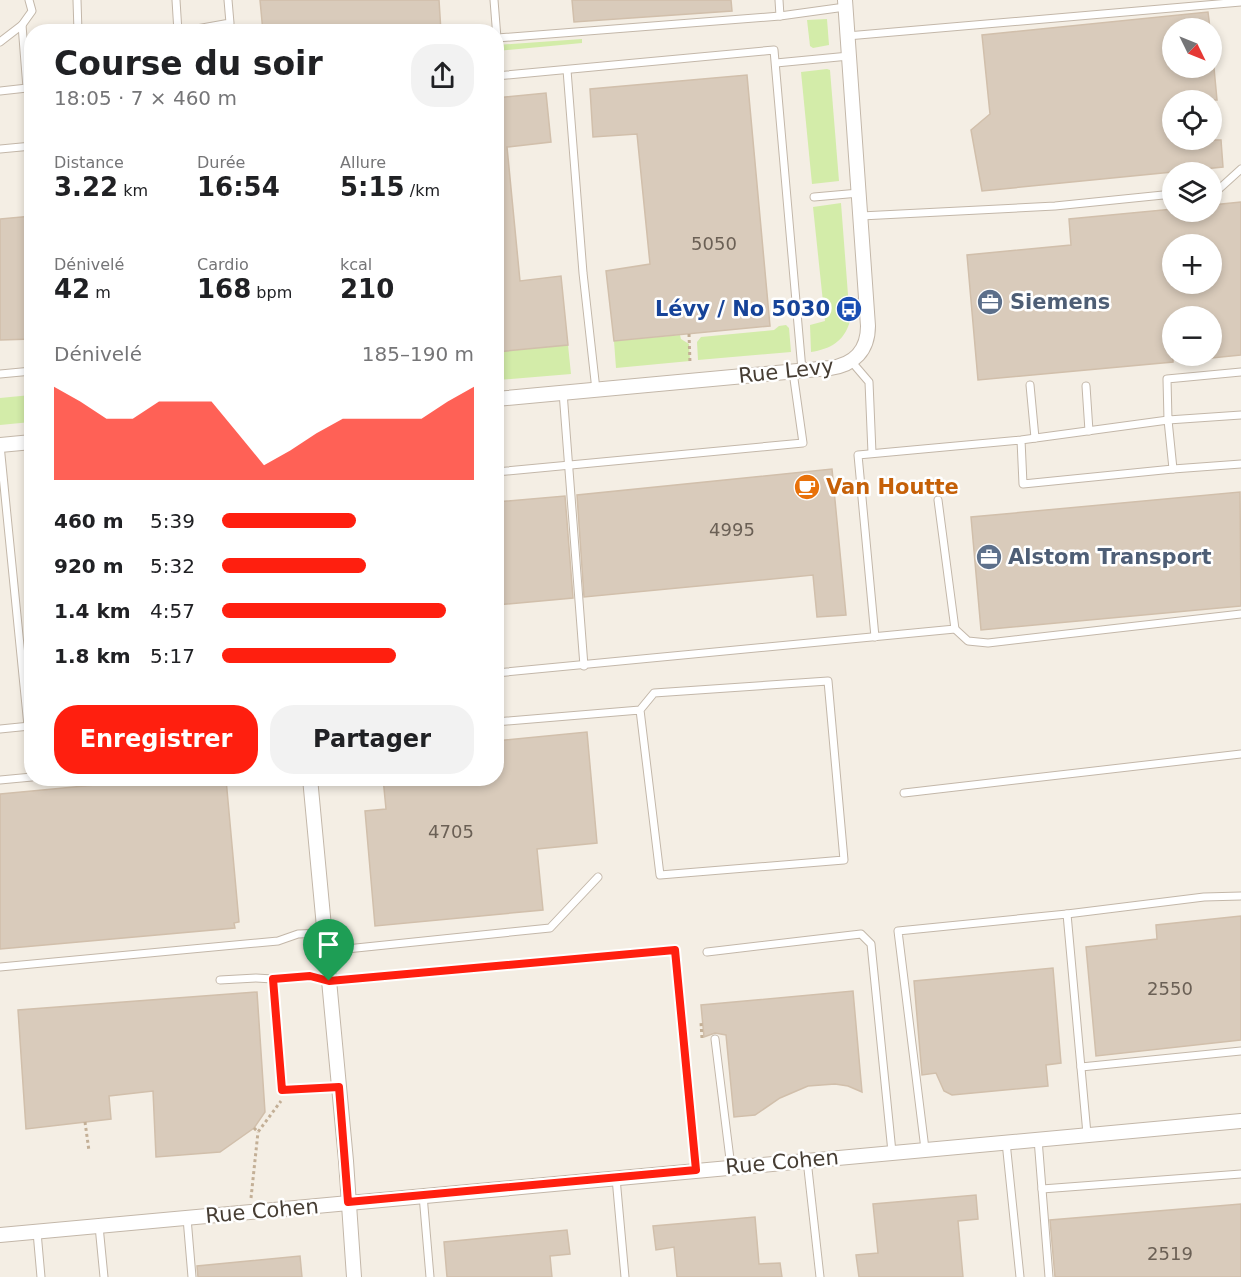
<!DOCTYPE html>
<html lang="fr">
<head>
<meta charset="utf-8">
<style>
  body { margin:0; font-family:"DejaVu Sans",sans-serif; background:#f2f2f2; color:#202124; height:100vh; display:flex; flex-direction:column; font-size:22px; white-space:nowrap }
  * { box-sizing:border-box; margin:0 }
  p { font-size:20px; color:#757577 }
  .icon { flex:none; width:33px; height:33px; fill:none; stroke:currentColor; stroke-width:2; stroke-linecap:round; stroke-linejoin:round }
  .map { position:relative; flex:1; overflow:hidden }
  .side { position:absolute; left:24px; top:24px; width:480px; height:762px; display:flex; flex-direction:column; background:#fff; border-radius:24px; box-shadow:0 3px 9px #0003 }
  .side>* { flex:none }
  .needle { width:39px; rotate:133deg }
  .tools { position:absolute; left:1162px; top:18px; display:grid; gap:12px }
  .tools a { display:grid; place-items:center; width:60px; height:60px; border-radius:50%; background:#fff; box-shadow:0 3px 9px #0003; font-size:30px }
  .pin { position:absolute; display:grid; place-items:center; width:51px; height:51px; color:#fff; margin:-62px -26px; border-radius:50% 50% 50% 0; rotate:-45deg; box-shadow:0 0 6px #0007 }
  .pin .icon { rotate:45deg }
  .round { display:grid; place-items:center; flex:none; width:63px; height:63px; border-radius:24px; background:#f2f2f2 }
  .head { display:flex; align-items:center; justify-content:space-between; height:102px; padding:0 30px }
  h1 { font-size:33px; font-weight:800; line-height:45px }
  .metrics { display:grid; grid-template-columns:repeat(3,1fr); gap:9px; height:102px; padding:6px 30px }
  .metrics div { display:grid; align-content:center }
  .metrics b { font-size:26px; font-weight:800 }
  .metrics small { font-size:16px; font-weight:400 }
  .metrics p { font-size:16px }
  .chart { height:168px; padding:12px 30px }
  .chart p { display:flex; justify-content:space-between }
  .chart svg { width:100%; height:108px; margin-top:6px; fill:#ff1f0f; opacity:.7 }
  .action { display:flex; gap:12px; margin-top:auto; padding:12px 30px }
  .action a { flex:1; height:69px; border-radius:24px; background:#ff1f0f; color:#fff; font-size:24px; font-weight:800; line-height:69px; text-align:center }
  .action a+a { background:#f2f2f2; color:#202124 }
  ul { padding:0 30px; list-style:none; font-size:20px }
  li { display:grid; grid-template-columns:96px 72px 1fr; align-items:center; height:45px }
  li i { height:15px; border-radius:8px; background:#ff1f0f }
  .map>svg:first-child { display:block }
  .green { fill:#d3eca9 }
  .building { fill:#d9cbbb; stroke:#d1bfab; stroke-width:1.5; fill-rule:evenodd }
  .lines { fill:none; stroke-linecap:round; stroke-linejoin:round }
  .service-casing { stroke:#c3b7a9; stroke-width:9 }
  .minor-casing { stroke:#c3b7a9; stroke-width:16 }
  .path { stroke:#c3af96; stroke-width:3; stroke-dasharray:3 3; stroke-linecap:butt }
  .service { stroke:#fff; stroke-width:7 }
  .minor { stroke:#fff; stroke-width:14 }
  .route-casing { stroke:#fff; stroke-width:12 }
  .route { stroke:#ff1f0f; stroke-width:8 }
  .labels { text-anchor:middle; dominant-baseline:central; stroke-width:5; stroke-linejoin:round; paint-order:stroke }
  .number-label { font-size:18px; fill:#6b6055 }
  .service-label { font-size:21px; font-weight:bold; fill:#4e5e75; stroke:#fff; text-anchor:start }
  .transit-label { font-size:21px; font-weight:bold; fill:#164399; stroke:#fff; text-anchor:end }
  .street-label { font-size:21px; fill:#463d33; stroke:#fff }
  .food-label { font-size:21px; font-weight:bold; fill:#c56008; stroke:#fff; text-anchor:start }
</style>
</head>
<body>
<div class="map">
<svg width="1241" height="1277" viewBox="0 0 1241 1277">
  <rect width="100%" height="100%" fill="#f4eee4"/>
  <g class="green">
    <path d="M827,19L829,45L813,48L810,46L807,20Z"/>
    <path d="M582,39V43L497,51V45Z"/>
    <path d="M827,69L830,70L839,181L812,184L801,72Z"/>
    <path d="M841,203L850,321C844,342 830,349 811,352L810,325L825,321L813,207Z"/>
    <path d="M786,325L789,328L791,352L698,360L697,342L701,337L774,330L779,326Z"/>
    <path d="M680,335L681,339L689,344L690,361L616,368L614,341Z"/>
    <path d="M568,345L571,374L498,380L496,362L501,356V351Z"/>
    <path d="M31,395V422L0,425V398Z"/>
  </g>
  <g class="building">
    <path d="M260,0H439L441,32H263Z"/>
    <path d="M572,0H731L732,11L574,22Z"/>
    <path d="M1208,12L1210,28H1173V68H1214L1217,100H1173V140H1221L1223,167L982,191L971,130L990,114L982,35Z"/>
    <path d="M747,75L770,326L614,341L606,271L650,264L637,134L593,137L590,89Z"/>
    <path d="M546,93L551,142L507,147L520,281L561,276L568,345L496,352V98Z"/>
    <path d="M1241,202V355L1212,358V316H1173V362L978,380L967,255L1071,245L1069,219L1173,209V212H1212V205ZM1173,244H1212V284H1173Z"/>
    <path d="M32,216V339L0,340V219Z"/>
    <path d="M832,469L846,615L817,617L813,575L584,597L577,495Z"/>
    <path d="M1240,492L1241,606L981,630L971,517Z"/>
    <path d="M565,496L573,598L496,605V502Z"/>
    <path d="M587,732L597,843L537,849L543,910L375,926L365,811L386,809L383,778H496V741Z"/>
    <path d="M169,778L226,779L239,922L234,923L235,928L0,949V794Z"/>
    <path d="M1241,916V1040L1096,1056L1086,947L1157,939L1156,925Z"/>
    <path d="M1053,968L1061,1063L1046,1065L1048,1086L952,1095L944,1091L936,1073L922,1075L914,981Z"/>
    <path d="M853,991L862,1092L848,1086L835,1084L808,1086L780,1098L755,1115L734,1117L726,1035L715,1033L704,1037L701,1005Z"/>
    <path d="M257,992L265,1112L254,1128L220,1152L156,1157L153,1091L109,1096L111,1119L26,1129L18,1010Z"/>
    <path d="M976,1195L978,1219L958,1221L963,1277H859L856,1255L878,1253L873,1204Z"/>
    <path d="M1241,1204V1277H1055L1050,1220Z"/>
    <path d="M755,1217L759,1264L780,1263L782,1277H677L674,1247L656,1250L653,1226Z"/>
    <path d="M567,1230L570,1254L550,1256L552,1277H447L444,1242Z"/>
    <path d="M300,1256L302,1277H198L197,1266Z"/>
  </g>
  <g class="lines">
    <g class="service-casing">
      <g id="service">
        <path d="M77,0L78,32"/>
        <path d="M176,0L178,32"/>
        <path d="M494,0L497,38L780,16"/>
        <path d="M779,0L780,16L845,7"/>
        <path d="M180,32L230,23L228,0"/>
        <path d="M847,36L1241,2"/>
        <path d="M0,42L22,25"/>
        <path d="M776,63L849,56"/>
        <path d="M567,70L583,273L596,390"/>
        <path d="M496,76L774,50L802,370"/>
        <path d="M0,91L27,88L22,25L32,11L29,0"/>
        <path d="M0,149L32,146"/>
        <path d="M1212,190L1219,189L1241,169"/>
        <path d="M814,197L859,193"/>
        <path d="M861,216L1055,206L1173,194"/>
        <path d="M851,361L869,382L872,453"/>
        <path d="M1241,372L1167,379L1168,420L1241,415"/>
        <path d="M0,374L32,371"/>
        <path d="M1030,385L1035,438"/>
        <path d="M1086,386L1089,431"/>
        <path d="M563,392L584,666"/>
        <path d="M0,445L28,726"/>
        <path d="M1173,469L1241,464"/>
        <path d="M496,472L803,443L793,372"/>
        <path d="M955,629L968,641L988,643L1241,614"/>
        <path d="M875,637L858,455L1021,440L1168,420L1173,469L1023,484L1021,440"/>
        <path d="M496,673L955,629L938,500"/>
        <path d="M496,722L640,710L654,693L828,681L844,860L660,875L640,710"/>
        <path d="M0,729L30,726"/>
        <path d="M0,780L32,777"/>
        <path d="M904,793L1241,754"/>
        <path d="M1067,914L1204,897L1241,896"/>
        <path d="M327,951L550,928L598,877"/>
        <path d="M707,952L861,934L871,944L892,1152"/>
        <path d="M0,967L278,941L298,934L325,933"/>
        <path d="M220,980L256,978L273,979"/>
        <path d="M715,1039L731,1167"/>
        <path d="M1081,1067L1241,1051"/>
        <path d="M339,1087L282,1090L273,979L310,976L329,981L675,950L696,1170"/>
        <path d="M1038,1139L1049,1277"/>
        <path d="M1006,1142L1020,1277"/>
        <path d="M925,1149L898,931L1067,914L1087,1134"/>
        <path d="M807,1160L820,1277"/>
        <path d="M616,1178L625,1277"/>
        <path d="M1042,1189L1241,1174"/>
        <path d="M423,1195L430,1277"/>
        <path d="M187,1218L192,1277"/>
        <path d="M99,1226L104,1277"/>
        <path d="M37,1232L41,1277"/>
      </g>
    </g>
    <g class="minor-casing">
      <g id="minor">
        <path d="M496,399L830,368C854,365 868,350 868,326L845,0"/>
        <path d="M0,445L32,442"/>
        <path d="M310,778L346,1161L354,1277"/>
        <path d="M0,1235L1241,1121"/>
      </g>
    </g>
    <g class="path">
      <path d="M689,334L690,363"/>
      <path d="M702,1038L701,1023H703"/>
      <path d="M85,1122L89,1151"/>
      <path d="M254,1128L258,1132L281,1101"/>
      <path d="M251,1198L258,1132"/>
    </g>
    <use href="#service" class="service"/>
    <use href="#minor" class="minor"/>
  </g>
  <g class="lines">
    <g class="route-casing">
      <path id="route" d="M675,950L696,1170L348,1202L339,1087L282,1090L273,979L310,976L329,981Z"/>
    </g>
    <use href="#route" class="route"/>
  </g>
  <defs>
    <g id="office-disc" transform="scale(1.35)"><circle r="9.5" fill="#5c6f8a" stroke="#fff"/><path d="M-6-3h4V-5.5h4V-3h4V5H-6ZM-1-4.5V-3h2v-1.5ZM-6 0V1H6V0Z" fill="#fff"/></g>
    <g id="bus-disc" transform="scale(1.35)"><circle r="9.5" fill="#1a4fb4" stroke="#fff"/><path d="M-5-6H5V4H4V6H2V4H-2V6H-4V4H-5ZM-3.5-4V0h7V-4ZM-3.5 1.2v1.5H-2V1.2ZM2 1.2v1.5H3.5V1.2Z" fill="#fff"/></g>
    <g id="cafe-disc" transform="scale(1.35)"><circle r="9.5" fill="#e8710a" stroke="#fff"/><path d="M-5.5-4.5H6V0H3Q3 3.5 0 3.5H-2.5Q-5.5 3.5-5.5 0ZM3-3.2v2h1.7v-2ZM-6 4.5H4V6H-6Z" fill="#fff"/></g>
  </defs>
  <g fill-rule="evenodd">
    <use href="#office-disc" x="990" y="302"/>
    <use href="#bus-disc" x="849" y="309"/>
    <use href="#cafe-disc" x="807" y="487"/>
    <use href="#office-disc" x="989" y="557"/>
  </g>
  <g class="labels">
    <g class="number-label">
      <text x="714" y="243">5050</text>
      <text x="732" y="529">4995</text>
      <text x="451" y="831">4705</text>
      <text x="1170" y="988">2550</text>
      <text x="1170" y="1253">2519</text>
    </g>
    <g class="service-label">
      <text x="1010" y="302">Siemens</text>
      <text x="1008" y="557">Alstom Transport</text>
    </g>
    <g class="transit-label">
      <text x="830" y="309">Lévy / No 5030</text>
    </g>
    <g class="street-label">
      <text transform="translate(786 371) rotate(-6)">Rue Levy</text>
      <text transform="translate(782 1162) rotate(-5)">Rue Cohen</text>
      <text transform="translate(262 1211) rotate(-5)">Rue Cohen</text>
    </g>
    <g class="food-label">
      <text x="826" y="487">Van Houtte</text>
    </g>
  </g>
</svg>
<div class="tools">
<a><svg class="needle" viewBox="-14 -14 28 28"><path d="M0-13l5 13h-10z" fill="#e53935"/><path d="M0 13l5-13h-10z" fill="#757577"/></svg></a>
<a><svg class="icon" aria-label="locate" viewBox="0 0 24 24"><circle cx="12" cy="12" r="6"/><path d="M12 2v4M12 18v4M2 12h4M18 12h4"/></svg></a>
<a><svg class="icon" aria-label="layers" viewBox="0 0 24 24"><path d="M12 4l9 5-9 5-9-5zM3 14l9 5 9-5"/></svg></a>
<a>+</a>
<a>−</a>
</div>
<div class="pin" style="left:329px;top:981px;background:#1e9e55"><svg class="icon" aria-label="arrive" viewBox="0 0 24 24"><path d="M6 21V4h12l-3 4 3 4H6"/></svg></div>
<section class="side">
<div class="head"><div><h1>Course du soir</h1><p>18:05 · 7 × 460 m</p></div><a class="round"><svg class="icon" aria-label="share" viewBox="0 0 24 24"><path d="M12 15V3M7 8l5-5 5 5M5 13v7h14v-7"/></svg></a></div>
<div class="metrics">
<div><p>Distance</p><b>3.22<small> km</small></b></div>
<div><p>Durée</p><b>16:54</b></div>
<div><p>Allure</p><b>5:15<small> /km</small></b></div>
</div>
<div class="metrics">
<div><p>Dénivelé</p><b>42<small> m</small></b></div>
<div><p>Cardio</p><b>168<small> bpm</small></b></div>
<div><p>kcal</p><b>210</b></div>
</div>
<div class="chart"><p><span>Dénivelé</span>185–190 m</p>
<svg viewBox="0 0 160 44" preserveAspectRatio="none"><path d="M0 44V6L10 12L20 19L30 19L40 12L50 12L60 12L70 25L80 38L90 32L100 25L110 19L120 19L130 19L140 19L150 12L160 6V44z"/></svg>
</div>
<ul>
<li><b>460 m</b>5:39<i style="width:53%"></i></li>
<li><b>920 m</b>5:32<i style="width:57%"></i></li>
<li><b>1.4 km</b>4:57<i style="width:89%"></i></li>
<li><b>1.8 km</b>5:17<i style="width:69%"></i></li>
</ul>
<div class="action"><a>Enregistrer</a><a>Partager</a></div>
</section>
</div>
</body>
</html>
